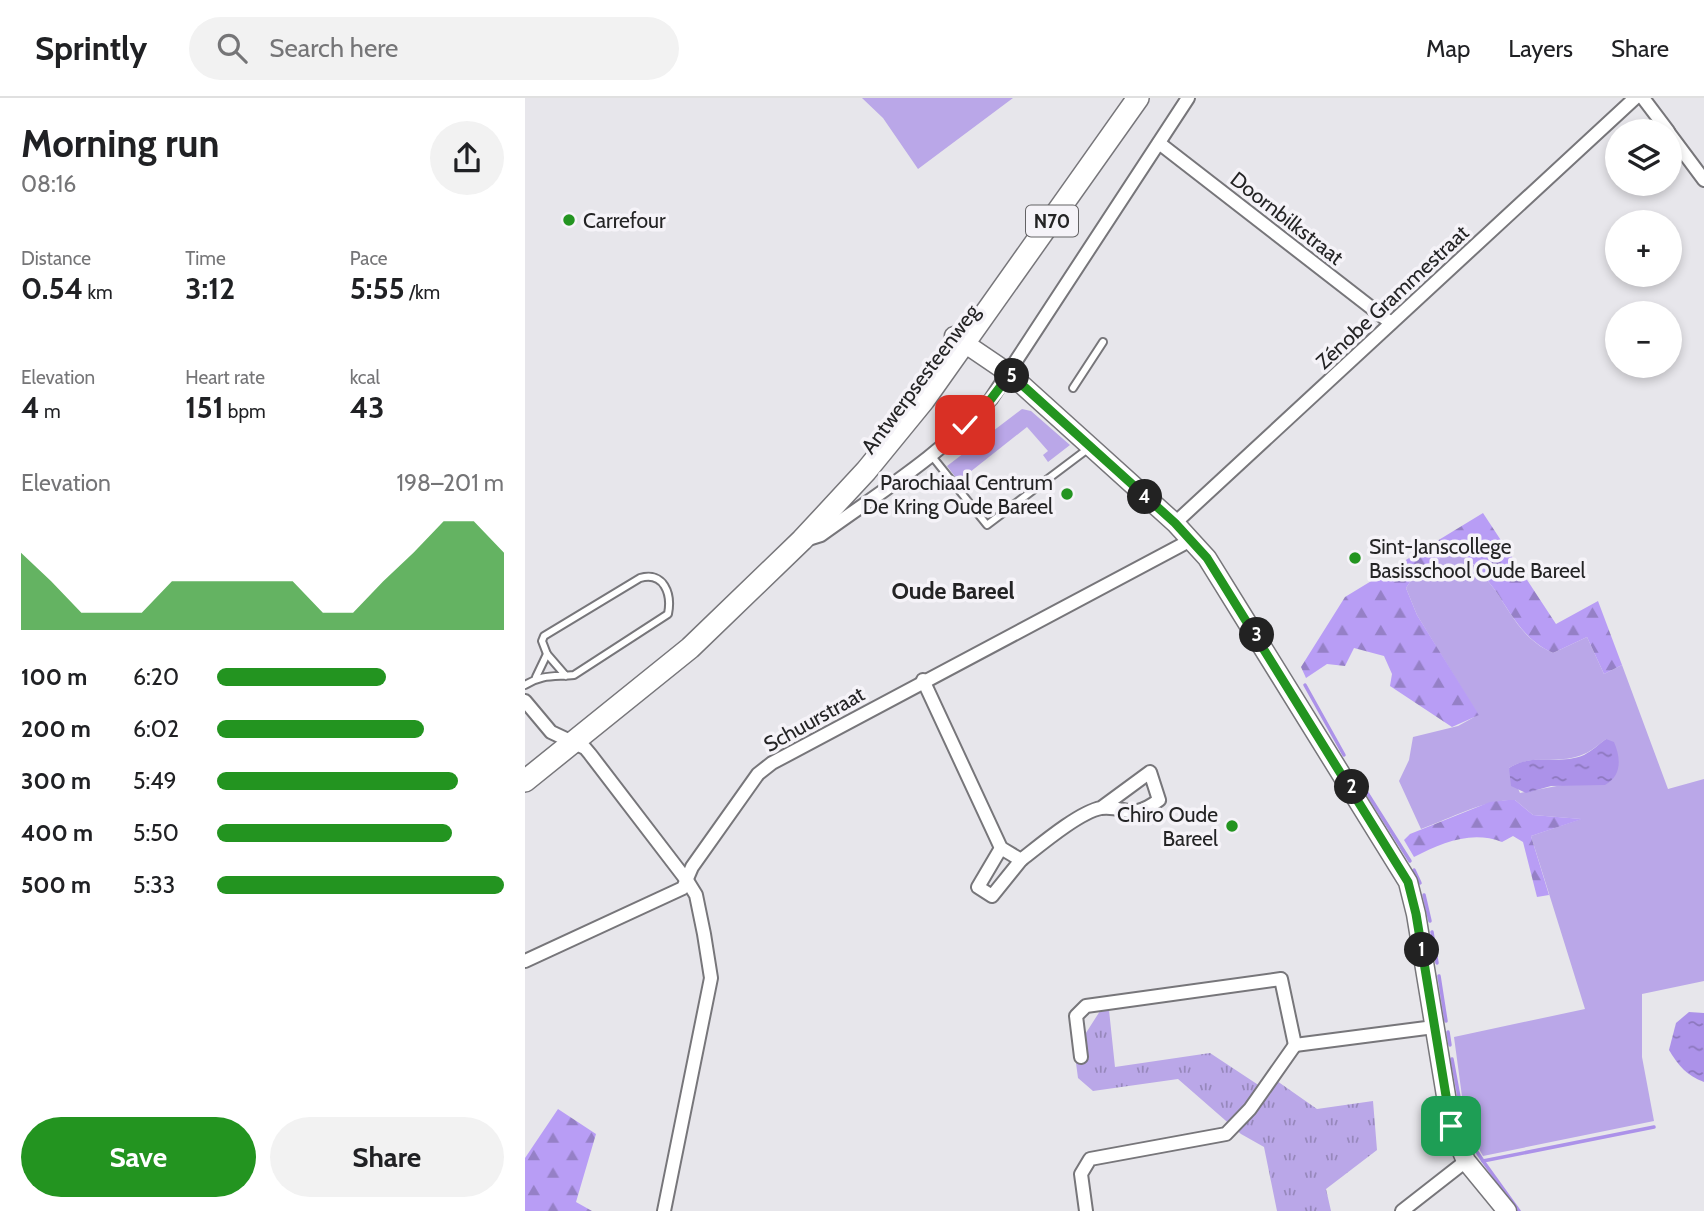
<!DOCTYPE html>
<html lang="en">
<head>
<meta charset="utf-8">
<style>
  body { margin:0; font-family:Cabin,sans-serif; background:#f2f2f2; color:#202124; height:100vh; display:flex; flex-direction:column; font-size:26px; white-space:nowrap }
  * { box-sizing:border-box; margin:0 }
  p { font-size:23px; color:#757577 }
  .icon { flex:none; width:38px; height:38px; fill:none; stroke:currentColor; stroke-width:2; stroke-linecap:round; stroke-linejoin:round }
  .map { position:relative; flex:1; overflow:hidden }
  .panel { display:flex; flex-direction:column; background:#fff; width:525px }
  .panel>* { flex:none }
  .fabs { position:absolute; left:1080px; top:21px; display:grid; gap:14px }
  .fabs a { display:grid; place-items:center; width:77px; height:77px; border-radius:50%; background:#fff; box-shadow:0 4px 10px #0003; font-size:35px }
  .pin { position:absolute; display:grid; place-items:center; width:60px; height:60px; color:#fff; margin:-30px; border-radius:14px; box-shadow:0 4px 10px #0006 }
  .km { position:absolute; width:35px; height:35px; margin:-18px; border-radius:50%; background:#222; color:#fff; font-size:19px; line-height:35px; text-align:center }
  .round { display:grid; place-items:center; flex:none; width:74px; height:74px; border-radius:37px; background:#f2f2f2 }
  .summary { display:flex; align-items:center; justify-content:space-between; height:119px; padding:0 21px }
  h1 { font-size:38px; font-weight:800; line-height:52px }
  .metrics { display:grid; grid-template-columns:repeat(3,1fr); gap:10px; height:119px; padding:7px 21px }
  .metrics div { display:grid; align-content:center }
  .metrics b { font-size:30px; font-weight:800 }
  .metrics small { font-size:19px; font-weight:400 }
  .metrics p { font-size:19px }
  .chart { height:196px; padding:14px 21px }
  .chart p { display:flex; justify-content:space-between }
  .chart svg { width:100%; height:126px; margin-top:7px; fill:#239420; opacity:.7 }
  .cta { display:flex; gap:14px; margin-top:auto; padding:14px 21px }
  .cta a { flex:1; height:80px; border-radius:42px; background:#239420; color:#fff; font-size:28px; font-weight:800; line-height:80px; text-align:center }
  .cta a+a { background:#f2f2f2; color:#202124 }
  ul { padding:0 21px; list-style:none; font-size:23px }
  li { display:grid; grid-template-columns:112px 84px 1fr; align-items:center; height:52px }
  li i { height:18px; border-radius:9px; background:#239420 }
  header { display:flex; align-items:center; gap:42px; box-sizing:border-box; height:98px; padding:0 35px; background:#fff; border-bottom:2px solid #e0e0e0 }
  header strong { font-size:33px }
  nav { display:flex; gap:38px; margin-inline-start:auto; font-size:24px }
  .search { width:490px; height:63px; background:#f2f2f2; display:flex; align-items:center; gap:18px; box-sizing:border-box; padding:0 24px; border-radius:38px; color:#757577; font-size:26px }
  main { display:flex; flex:1; min-height:0 }
  .map>svg:first-child { display:block }
  .grass { fill:#baa7e8; fill-rule:evenodd }
  .forest { fill:url(#forest-firs) }
  .park { fill:url(#park-tufts) }
  .water { fill:url(#water-ripples) }
  .lines { fill:none; stroke-linecap:round; stroke-linejoin:round }
  .stream { stroke:#ac92e9; stroke-width:3.5 }
  .lane-casing { stroke:#77767a; stroke-width:10 }
  .street-casing { stroke:#77767a; stroke-width:16 }
  .secondary-casing { stroke:#77767a; stroke-width:21 }
  .primary-casing { stroke:#77767a; stroke-width:24 }
  .lane { stroke:#fff; stroke-width:6 }
  .street { stroke:#fff; stroke-width:12 }
  .secondary { stroke:#fff; stroke-width:18 }
  .primary { stroke:#fff; stroke-width:21 }
  .route-casing { stroke:#fff; stroke-width:14 }
  .route { stroke:#239420; stroke-width:9 }
  .poi-dot { fill:#239420; stroke:#f5f3f8; stroke-width:2.5 }
  .labels { text-anchor:middle; dominant-baseline:central; stroke-width:7; stroke-linejoin:round; paint-order:stroke }
  .shield { fill:#f5f3f8; stroke:#636264; stroke-width:2 }
  .shield-label { font-size:19px; font-weight:bold; fill:#242425 }
  .street-label { font-size:21px; fill:#242425; stroke:#f5f3f8 }
  .poi-label { font-size:21px; fill:#242425; stroke:#f5f3f8; text-anchor:start }
  .neighbourhood-label { font-size:23px; font-weight:bold; fill:#242425; stroke:#f5f3f8 }
</style>
</head>
<body>
<header>
<strong>Sprintly</strong>
<div class="search"><svg class="icon" aria-label="search" viewBox="0 0 24 24"><circle cx="10" cy="10" r="6"/><path d="M15 15l6 6"/></svg>Search here</div>
<nav><a>Map</a><a>Layers</a><a>Share</a></nav>
</header>
<main>
<section class="panel">
<div class="summary"><div><h1>Morning run</h1><p>08:16</p></div><a class="round"><svg class="icon" aria-label="share" viewBox="0 0 24 24"><path d="M12 15V3M7 8l5-5 5 5M5 13v7h14v-7"/></svg></a></div>
<div class="metrics">
<div><p>Distance</p><b>0.54<small> km</small></b></div>
<div><p>Time</p><b>3:12</b></div>
<div><p>Pace</p><b>5:55<small> /km</small></b></div>
</div>
<div class="metrics">
<div><p>Elevation</p><b>4<small> m</small></b></div>
<div><p>Heart rate</p><b>151<small> bpm</small></b></div>
<div><p>kcal</p><b>43</b></div>
</div>
<div class="chart"><p><span>Elevation</span>198–201 m</p>
<svg viewBox="0 0 160 44" preserveAspectRatio="none"><path d="M0 44V17L10 27L20 38L30 38L40 38L50 27L60 27L70 27L80 27L90 27L100 38L110 38L120 27L130 17L140 6L150 6L160 17V44z"/></svg>
</div>
<ul>
<li><b>100 m</b>6:20<i style="width:59%"></i></li>
<li><b>200 m</b>6:02<i style="width:72%"></i></li>
<li><b>300 m</b>5:49<i style="width:84%"></i></li>
<li><b>400 m</b>5:50<i style="width:82%"></i></li>
<li><b>500 m</b>5:33<i style="width:100%"></i></li>
</ul>
<div class="cta"><a>Save</a><a>Share</a></div>
</section>
<div class="map">
<svg width="1179" height="1113" viewBox="0 0 1179 1113">
  <defs>
    <pattern id="forest-firs" width="22" height="20" patternUnits="userSpaceOnUse" patternTransform="scale(1.75)"><rect width="22" height="20" fill="#b89df5"/><path d="M5 1l3.5 6h-7zM16 11l3.5 6h-7z" fill="#9580c6"/></pattern>
    <pattern id="park-tufts" width="24" height="20" patternUnits="userSpaceOnUse" patternTransform="scale(1.75)"><rect width="24" height="20" fill="#baa7e8"/><path d="M3 7l-1-3M5 7V3M7 7l1-3M15 17l-1-3M17 17v-4M19 17l1-3" fill="none" stroke="#9788bc"/></pattern>
    <pattern id="water-ripples" width="26" height="14" patternUnits="userSpaceOnUse" patternTransform="scale(1.75)"><rect width="26" height="14" fill="#ac92e9"/><path d="M2 4q2-2 4 0t4 0M15 11q2-2 4 0t4 0" fill="none" stroke="#8c77bd"/></pattern>
  </defs>
  <rect width="100%" height="100%" fill="#e7e6eb"/>
  <g class="grass">
    <path d="M337,0H488L393,71L358,20Z"/>
    <path d="M497,311L506,313L545,347L523,364L518,357L523,353L502,329L440,378L443,383L437,388L422,368Z"/>
    <path d="M934,450C945,464 959,477 970,492C987,517 998,542 1028,555L1062,539L1079,576L1097,567L1143,691L1179,681V883L1117,896V959L1129,1023L958,1058L941,1028L929,939L1060,911L1006,738L1056,721L1008,717L990,702C957,702 927,720 896,731L874,683L884,662L888,639L933,628L953,617L892,517L881,490L893,472ZM1081,641L1080,687H1037L995,695L984,670C1010,654 1032,668 1059,656C1067,653 1074,646 1081,641Z"/>
  </g>
  <g class="forest">
    <path d="M958,415L1031,526L1073,503L1097,567L1079,576L1062,539L1028,555C998,541 987,517 970,492C959,477 946,463 933,450L893,472L881,490L892,517L954,617L927,629L865,588L867,576L859,558L829,550L820,568L802,566L781,580L776,569L820,499Z"/>
    <path d="M983,702H990L1008,717L1057,721L1006,738L1024,797L1012,799L998,744L988,738L977,744C946,732 917,745 889,759L879,742L885,736L965,704Z"/>
    <path d="M33,1011L71,1036L51,1104L67,1113H0V1060Z"/>
  </g>
  <path class="park" d="M584,912L590,969L685,955L744,994L752,983L792,1011L848,1003L852,1052L801,1091L806,1113H752L739,1049L716,1036L653,981L568,993L553,980L551,965L562,959L559,938L575,913Z"/>
  <g class="water">
    <path d="M1081,641L1089,644C1096,660 1097,678 1080,687L1026,688L1001,695L986,688L984,670C1009,654 1032,668 1059,657C1067,653 1074,646 1081,641Z"/>
    <path d="M1164,914L1179,915V984C1162,978 1153,967 1144,952L1151,925Z"/>
  </g>
  <g class="lines">
    <g class="stream">
      <path d="M780,587L819,657"/>
      <path d="M832,679L885,763"/>
      <path d="M889,772L895,785"/>
      <path d="M899,797L905,823"/>
      <path d="M907,834L912,865"/>
      <path d="M914,878L921,923"/>
      <path d="M923,934L925,947"/>
      <path d="M927,961L941,1037L958,1063L1129,1029"/>
      <path d="M958,1063L994,1113"/>
    </g>
    <g class="lane-casing">
      <g id="lane">
        <path d="M548,290L578,244"/>
        <path d="M406,357L462,427L564,350"/>
        <path d="M11,579L22,556"/>
        <path d="M0,587C17,576 30,579 49,577L143,516C147,496 139,473 115,480L19,538L17,543L22,556L41,578"/>
      </g>
    </g>
    <g class="street-casing">
      <g id="street">
        <path d="M1118,0L1143,33"/>
        <path d="M1144,35L1179,82"/>
        <path d="M634,45L866,225"/>
        <path d="M650,425L1110,0"/>
        <path d="M280,442L296,437C354,395 419,355 466,301L663,0"/>
        <path d="M398,582L476,750L496,762C514,748 554,714 576,710C602,707 604,724 634,702L625,674L576,710"/>
        <path d="M0,603L26,634L60,650L65,656L163,784L171,797L179,836L186,880L139,1113"/>
        <path d="M476,750L453,789L467,798L496,762"/>
        <path d="M0,863L158,790L167,769L233,676L247,665L666,442"/>
        <path d="M770,947L909,929"/>
        <path d="M556,959L551,918L561,908L756,881L770,947"/>
        <path d="M561,1113L556,1076L565,1061L701,1036L725,1011L770,947"/>
        <path d="M877,1113L941,1063"/>
      </g>
    </g>
    <g class="secondary-casing">
      <path id="secondary" d="M429,238L485,276L650,425L682,460L883,784L891,816L926,1028L941,1063L982,1113"/>
    </g>
    <g class="primary-casing">
      <path id="primary" d="M0,683L165,550L277,442L341,373L399,302L613,0"/>
    </g>
    <use href="#lane" class="lane"/>
    <use href="#street" class="street"/>
    <use href="#secondary" class="secondary"/>
    <use href="#primary" class="primary"/>
  </g>
  <g class="lines">
    <g class="route-casing">
      <path id="route" d="M440,327L466,301L485,276L650,425L682,460L883,784L891,816L926,1028"/>
    </g>
    <use href="#route" class="route"/>
  </g>
  <g class="poi-dot">
    <circle cx="44" cy="122" r="7"/>
    <circle cx="542" cy="396" r="7"/>
    <circle cx="830" cy="460" r="7"/>
    <circle cx="707" cy="728" r="7"/>
  </g>
  <g class="labels">
    <rect class="shield" x="501" y="107.5" width="52" height="31" rx="5"/>
    <g class="shield-label">
      <text x="527" y="123">N70</text>
    </g>
    <g class="street-label">
      <text transform="translate(762 120) rotate(38)">Doornbilkstraat</text>
      <text transform="translate(867 199) rotate(-43)">Zénobe Grammestraat</text>
      <text transform="translate(395 281) rotate(-53)">Antwerpsesteenweg</text>
      <text transform="translate(289 621) rotate(-29)">Schuurstraat</text>
    </g>
    <g class="poi-label">
      <text x="58" y="122">Carrefour</text>
      <text x="528" y="384" text-anchor="end">Parochiaal Centrum<tspan x="528" dy="24">De Kring Oude Bareel</tspan></text>
      <text x="844" y="448">Sint-Janscollege<tspan x="844" dy="24">Basisschool Oude Bareel</tspan></text>
      <text x="693" y="716" text-anchor="end">Chiro Oude<tspan x="693" dy="24">Bareel</tspan></text>
    </g>
    <g class="neighbourhood-label">
      <text x="428" y="493">Oude Bareel</text>
    </g>
  </g>
</svg>
<div class="fabs">
<a><svg class="icon" aria-label="layers" viewBox="0 0 24 24"><path d="M12 4l9 5-9 5-9-5zM3 14l9 5 9-5"/></svg></a>
<a>+</a>
<a>−</a>
</div>
<div class="pin" style="left:926px;top:1028px;background:#1e9e55"><svg class="icon" aria-label="arrive" viewBox="0 0 24 24"><path d="M6 21V4h12l-3 4 3 4H6"/></svg></div>
<div class="pin" style="left:440px;top:327px;background:#d93025"><svg class="icon" aria-label="check" viewBox="0 0 24 24"><path d="M5 12l5 5 9-10"/></svg></div>
<b class="km" style="left:897px;top:852px">1</b>
<b class="km" style="left:827px;top:689px">2</b>
<b class="km" style="left:732px;top:537px">3</b>
<b class="km" style="left:620px;top:399px">4</b>
<b class="km" style="left:487px;top:278px">5</b>
</div>
</main>
</body>
</html>
